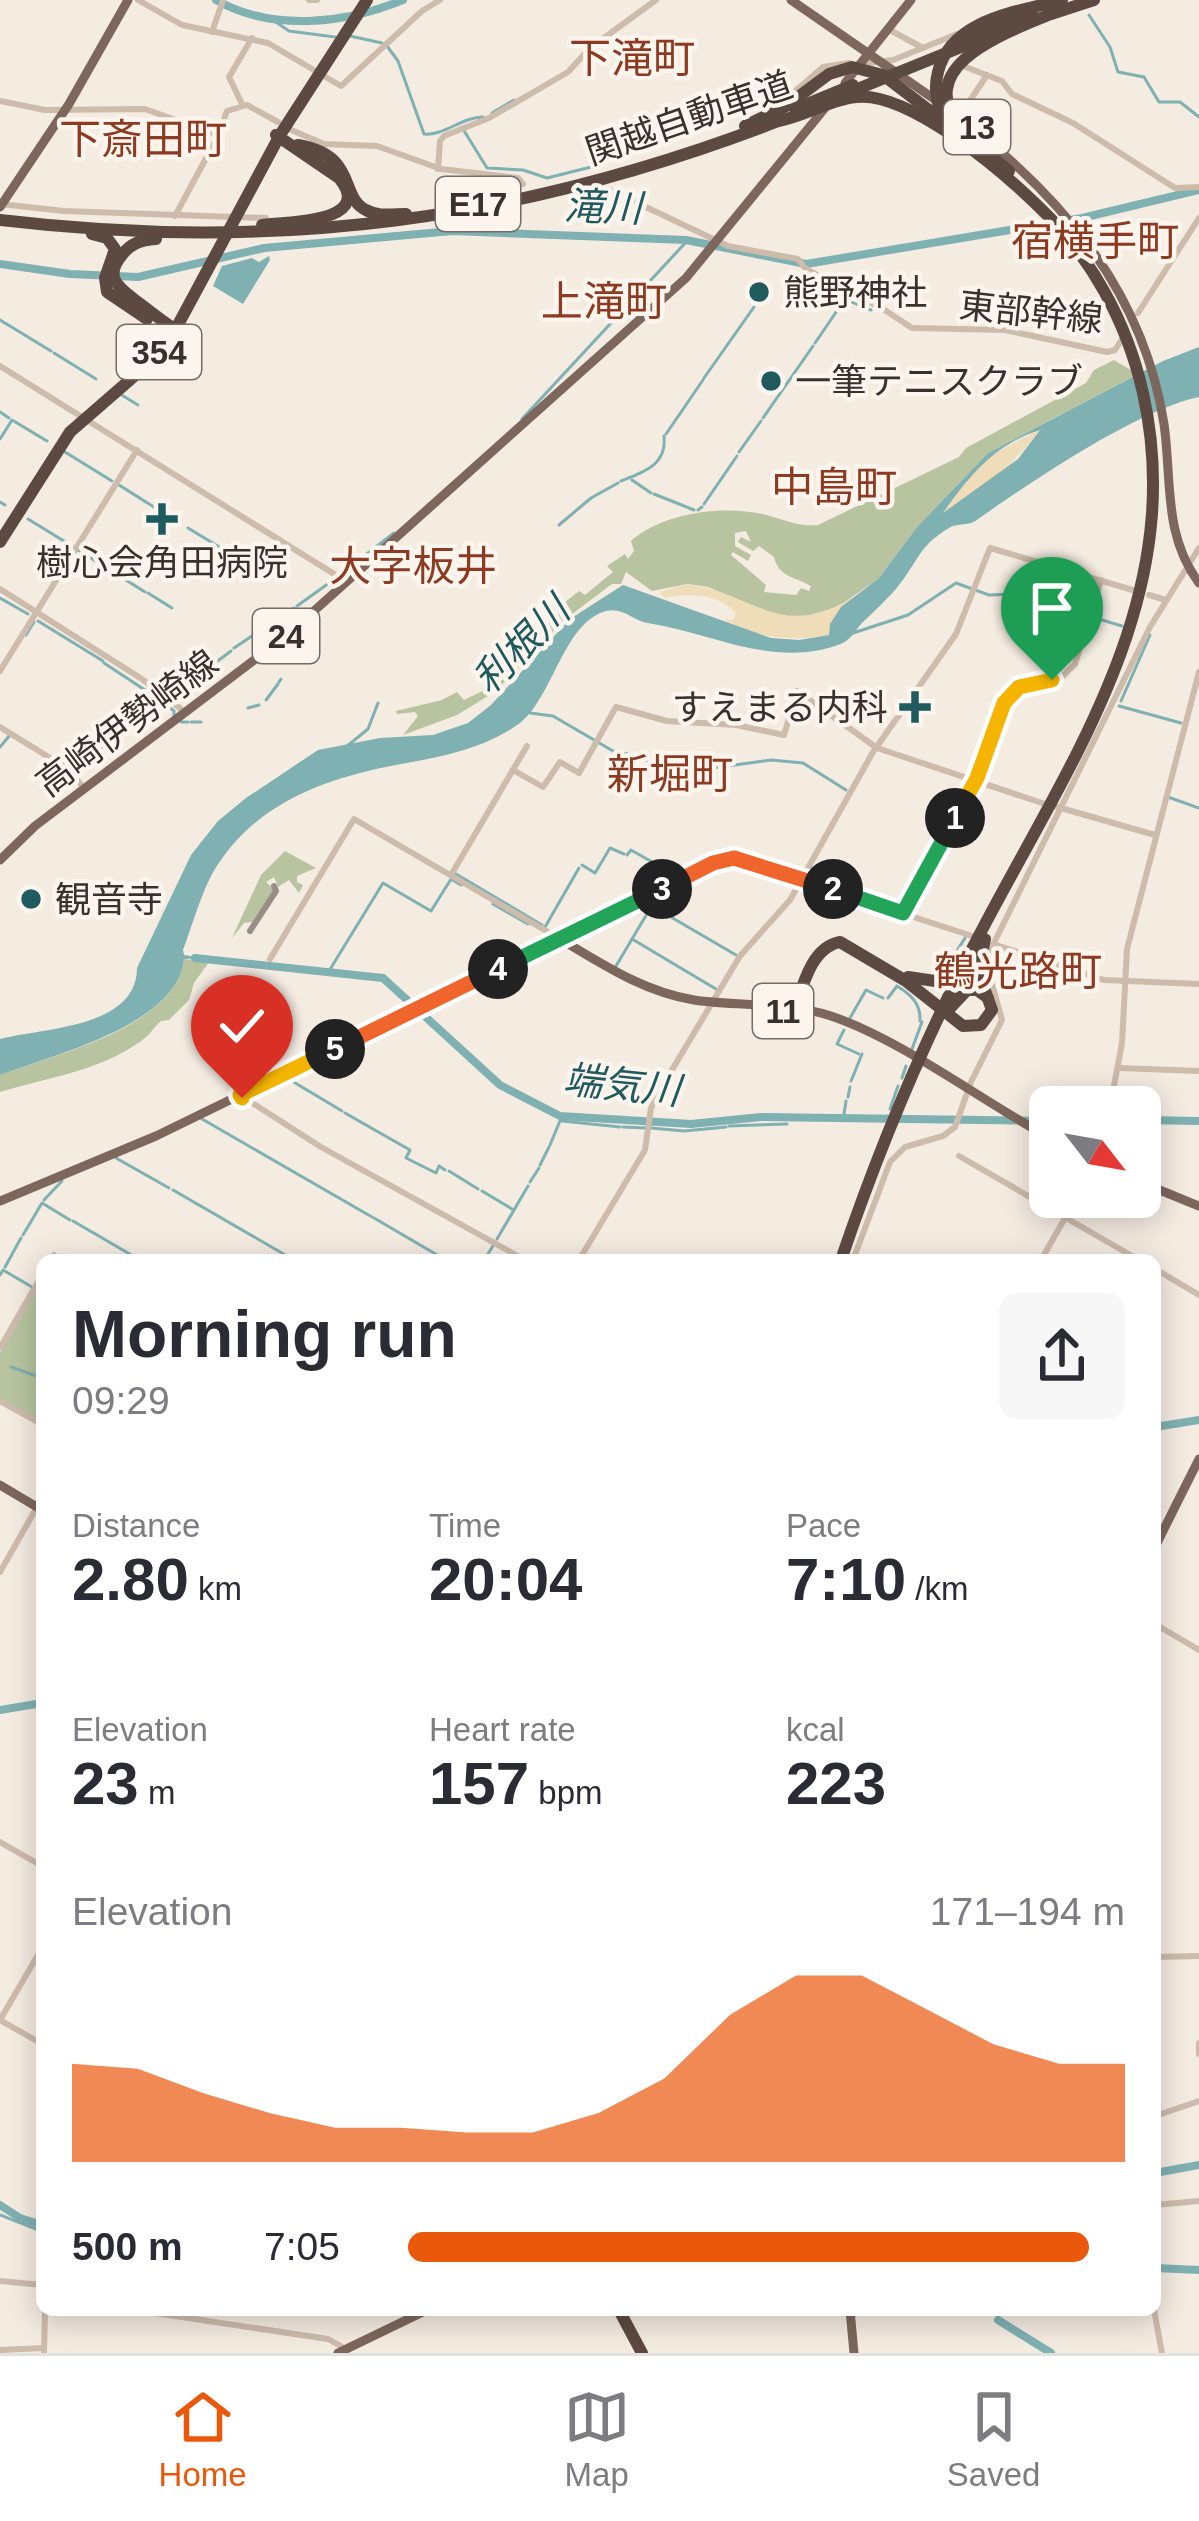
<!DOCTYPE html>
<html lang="en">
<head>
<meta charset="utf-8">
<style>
  body { margin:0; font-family:Arial,"Noto Sans JP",sans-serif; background:#f7f7f7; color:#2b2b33; height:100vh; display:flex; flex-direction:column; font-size:45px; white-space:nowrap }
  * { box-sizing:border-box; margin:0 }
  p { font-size:39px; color:#7c7c81 }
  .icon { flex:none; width:66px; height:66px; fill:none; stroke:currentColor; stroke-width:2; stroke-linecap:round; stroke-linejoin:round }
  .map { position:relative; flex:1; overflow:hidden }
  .drawer { position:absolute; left:36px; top:1254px; width:1125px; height:1062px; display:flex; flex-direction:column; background:#fff; border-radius:18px; box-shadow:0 6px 30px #0003 }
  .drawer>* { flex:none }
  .needle { width:78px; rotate:121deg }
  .fabs { position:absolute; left:1029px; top:1086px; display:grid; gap:24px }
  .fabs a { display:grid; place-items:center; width:132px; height:132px; border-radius:18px; background:#fff; box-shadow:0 6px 30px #0003; font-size:60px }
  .pin { position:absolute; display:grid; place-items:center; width:102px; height:102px; color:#fff; margin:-123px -51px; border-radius:50% 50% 50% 0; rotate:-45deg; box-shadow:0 0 12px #0007 }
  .pin .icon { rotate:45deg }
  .km { position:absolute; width:60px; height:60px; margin:-30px; border-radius:50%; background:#222; color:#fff; font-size:33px; line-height:60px; text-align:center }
  .round { display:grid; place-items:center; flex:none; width:126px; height:126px; border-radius:18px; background:#f7f7f7 }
  .overview { display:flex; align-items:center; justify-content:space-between; height:204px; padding:0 36px }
  h1 { font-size:66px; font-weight:700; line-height:90px }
  .metrics { display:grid; grid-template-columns:repeat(3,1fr); gap:18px; height:204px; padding:12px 36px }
  .metrics div { display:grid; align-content:center }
  .metrics b { font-size:60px; font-weight:700 }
  .metrics small { font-size:33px; font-weight:400 }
  .metrics p { font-size:33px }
  .chart { height:336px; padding:24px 36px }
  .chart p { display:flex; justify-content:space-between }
  .chart svg { width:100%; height:216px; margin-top:12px; fill:#ea580c; opacity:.7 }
  ul { padding:0 36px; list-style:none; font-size:39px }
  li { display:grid; grid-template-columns:192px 144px 1fr; align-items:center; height:90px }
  li i { height:30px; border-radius:15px; background:#ea580c }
  .tabs { display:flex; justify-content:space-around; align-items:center; height:168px; border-top:3px solid #e1e1e2; background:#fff; font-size:33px; color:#7c7c81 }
  .tabs a { display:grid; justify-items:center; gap:6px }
  .tabs .on { color:#ea580c }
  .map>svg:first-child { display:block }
  .green { fill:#b8c4a0; fill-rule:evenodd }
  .sand { fill:#efdcb8 }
  .water { fill:#7fb0b2; fill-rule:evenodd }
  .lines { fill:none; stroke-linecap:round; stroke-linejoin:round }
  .stream { stroke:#7fb0b2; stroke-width:3 }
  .river { stroke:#7fb0b2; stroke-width:8 }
  .taxiway { stroke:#988e86; stroke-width:6 }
  .minor { stroke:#cdbbac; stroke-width:6 }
  .major { stroke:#7d675c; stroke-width:9 }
  .highway { stroke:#5c4a42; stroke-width:12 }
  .split-1-casing { stroke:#fff; stroke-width:24 }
  .split-2-casing { stroke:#fff; stroke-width:24 }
  .split-3-casing { stroke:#fff; stroke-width:24 }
  .split-4-casing { stroke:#fff; stroke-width:24 }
  .split-5-casing { stroke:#fff; stroke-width:24 }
  .split-6-casing { stroke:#fff; stroke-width:24 }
  .split-1 { stroke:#f5b400; stroke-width:15 }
  .split-2 { stroke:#22a559; stroke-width:15 }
  .split-3 { stroke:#f0652b; stroke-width:15 }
  .split-4 { stroke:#22a559; stroke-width:15 }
  .split-5 { stroke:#f0652b; stroke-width:15 }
  .split-6 { stroke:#f5b400; stroke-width:15 }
  .poi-dot { fill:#1f5a5e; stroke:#fbf5ee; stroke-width:4.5 }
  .labels { text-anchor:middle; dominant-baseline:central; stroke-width:9; stroke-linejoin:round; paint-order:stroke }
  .shield { fill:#fbf5ee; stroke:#756b66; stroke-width:3 }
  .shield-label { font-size:33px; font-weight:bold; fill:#3b302b }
  .street-label { font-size:36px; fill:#3b302b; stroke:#fbf5ee }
  .poi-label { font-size:36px; fill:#3b302b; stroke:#fbf5ee; text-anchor:start }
  .water-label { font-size:39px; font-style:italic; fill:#1f5a5e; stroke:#fbf5ee }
  .quarter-label { font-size:42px; fill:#8c3b22; stroke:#fbf5ee }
</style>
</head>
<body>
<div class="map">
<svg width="1199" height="2353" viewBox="0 0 1199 2353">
  <rect width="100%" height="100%" fill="#f4ebe1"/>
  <g class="green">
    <path d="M1114,360L1134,372V376L988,453L917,527L879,578L838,607L803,617L783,618L708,587L687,584L652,591L626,572L621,584H612L564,620L496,691L457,715L403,735L418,716L415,712L397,714L396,711L442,700L457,692L464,700L489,688L517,666L513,663L506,669L509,664L502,651L506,648L516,656L532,647L554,612L559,614V607L579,591L585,595L613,572L607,566L625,554L628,559L634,551L631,541C662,513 722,505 762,514C784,519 797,527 818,525L959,457L966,448L1086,383L1094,370ZM746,531L751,542L741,537L738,542L753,551L759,546L774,557C778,577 796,577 811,586L809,591L801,588L796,595L764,592L766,585L731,555L733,552L748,561L751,555L735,546V533Z"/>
    <path d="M285,851L316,868L297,876V882L303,885L299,893L289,880L278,887L274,877L266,882L274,890L252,922L244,923L232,938L261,875Z"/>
    <path d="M184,959L209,962L194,983L189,1000L169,1020L161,1021C153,1028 150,1035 141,1041C100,1071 46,1078 0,1092V1075C58,1053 173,1029 184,959Z"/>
    <path d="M37,1289L42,1292V1412L38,1419L0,1399V1353Z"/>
  </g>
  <g class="sand">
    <path d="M1042,428C1018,458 976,501 940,515L968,476L990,456Z"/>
    <path d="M687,584C756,594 780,641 852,598L834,617L830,635C791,641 757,639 723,619L733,620L736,613C719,594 689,592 665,598L660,592Z"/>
  </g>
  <g class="water">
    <path d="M269,256L270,260L243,304L213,286L222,266L252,258L259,262Z"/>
    <path d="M1199,347V397C1137,410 1031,482 978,519C969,526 963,523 953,526C947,528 936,537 931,541C918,553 910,572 899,585C888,599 874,611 861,624C855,631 851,639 843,643C776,670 712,633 648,623C633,621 624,607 606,611C564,622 553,697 520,723C486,748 441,757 401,764C325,778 253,803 212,874C200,897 192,926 183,950L184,955L203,958L184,959C176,1026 55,1054 0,1075V1039C43,1028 137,1028 137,968L191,855L218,821L246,798L318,750L380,738L433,735L468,723L491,705L570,619L623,585L771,638L799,640L829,635L830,624L841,607L879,578L917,527L988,453L1163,361ZM1040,430L1018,459L943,513C968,477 995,444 1040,430Z"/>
  </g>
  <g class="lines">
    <g class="stream">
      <path d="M1089,15L1110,47L1118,72L1144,77L1159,102H1180L1199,117"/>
      <path d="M270,18L289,31L335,37"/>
      <path d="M350,36L382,43"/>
      <path d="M387,46L398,61L424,134C444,136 462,117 483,117"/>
      <path d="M492,113L514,100"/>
      <path d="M463,129L487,168L523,170L547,178L591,167"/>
      <path d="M0,320L51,351"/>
      <path d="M815,343L845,299L871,310"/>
      <path d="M54,353L96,379"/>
      <path d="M704,378L754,307"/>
      <path d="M120,394L138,405"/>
      <path d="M0,412L9,418"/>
      <path d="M763,418L813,346"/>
      <path d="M522,419L688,240"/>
      <path d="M666,434L703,380"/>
      <path d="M0,439L12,420L47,441"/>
      <path d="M65,452L112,481"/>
      <path d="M739,452L761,421"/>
      <path d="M632,480L651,493"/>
      <path d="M621,481C644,472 667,465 664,436"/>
      <path d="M119,485L173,519"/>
      <path d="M654,494L694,510"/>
      <path d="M0,502L5,505"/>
      <path d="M704,504L737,456"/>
      <path d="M698,510L702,507"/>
      <path d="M28,519L72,546"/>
      <path d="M559,525L591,498L618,483"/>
      <path d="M188,528L249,565"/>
      <path d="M78,550L145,592"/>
      <path d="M359,560L394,533"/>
      <path d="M341,574L356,562"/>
      <path d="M148,593L172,608"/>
      <path d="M0,598L28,614"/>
      <path d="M297,606L336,578"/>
      <path d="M38,621L103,661"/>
      <path d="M850,634L908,615L956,583L989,595L1015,594L1122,626"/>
      <path d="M26,635L34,622"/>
      <path d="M234,648L294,608"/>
      <path d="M104,663L160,700"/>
      <path d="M195,678L231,651"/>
      <path d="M279,682L281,679"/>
      <path d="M173,695L192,681"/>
      <path d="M266,700L278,684"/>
      <path d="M1121,701L1150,635"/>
      <path d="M164,703L174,711V717"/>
      <path d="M1119,706L1181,723"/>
      <path d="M248,708L259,705"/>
      <path d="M530,713L553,716L613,751L640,757L660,768L706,769L771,760L803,763L846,790"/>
      <path d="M138,721L162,703"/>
      <path d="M181,722H188"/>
      <path d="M191,722H201"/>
      <path d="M104,746L135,723"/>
      <path d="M0,747L10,735"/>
      <path d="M346,747L368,729L378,703"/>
      <path d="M67,767L101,748"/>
      <path d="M1168,797L1199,808"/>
      <path d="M627,855L631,850L670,872"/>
      <path d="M582,865L595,873L610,848L624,854"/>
      <path d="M456,874L542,925"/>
      <path d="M493,904L528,924"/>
      <path d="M652,906L736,955"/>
      <path d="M545,927L579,868"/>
      <path d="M632,939L716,989"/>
      <path d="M950,962L965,938"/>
      <path d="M616,966L660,892"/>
      <path d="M329,971L383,883L431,911L451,879L461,885"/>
      <path d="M888,998L897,986C910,994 921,1003 920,1021"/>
      <path d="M850,1018L866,990L883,998"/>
      <path d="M844,1030L837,1044L859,1054"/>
      <path d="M912,1049L922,1022"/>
      <path d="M287,1078L342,1111"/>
      <path d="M902,1078L906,1066"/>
      <path d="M851,1081L862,1054"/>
      <path d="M848,1097L850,1087"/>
      <path d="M890,1109L898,1086"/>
      <path d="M345,1113L410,1150L406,1158"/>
      <path d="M844,1114L846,1101"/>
      <path d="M202,1119L372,1217"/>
      <path d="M843,1119V1116"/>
      <path d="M886,1119L887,1116"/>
      <path d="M562,1121L620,1127"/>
      <path d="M729,1126L787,1124"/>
      <path d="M623,1127L645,1128"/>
      <path d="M651,1128L684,1131L726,1127"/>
      <path d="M550,1145L562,1116"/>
      <path d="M116,1158L169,1188"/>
      <path d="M408,1159L436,1173L439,1166L445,1170"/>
      <path d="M540,1165L549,1147"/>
      <path d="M449,1171L478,1189"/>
      <path d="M530,1182L539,1168"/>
      <path d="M173,1190L294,1260"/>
      <path d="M482,1191L512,1209"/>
      <path d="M44,1200L62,1181"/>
      <path d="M374,1218L439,1256"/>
      <path d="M73,1221L140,1260"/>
      <path d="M23,1235L42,1203L70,1220"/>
      <path d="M497,1239L528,1186"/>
      <path d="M484,1260L493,1246"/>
      <path d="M5,1267L21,1238"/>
      <path d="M0,1275L3,1270L32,1287"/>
      <path d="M11,1367L42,1378"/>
      <path d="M0,2215L36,2229"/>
      <path d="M40,2231H42"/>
    </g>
    <g class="river">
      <path d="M216,0C273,32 344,24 403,0"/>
      <path d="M0,264L70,274L138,277L264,248L452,231L686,240L806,264L1082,218L1199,190"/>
      <path d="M195,958L383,978L500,1085L560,1116L691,1124L761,1117L1050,1121"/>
      <path d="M1140,1120L1199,1121"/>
      <path d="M1155,1427L1199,1420"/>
      <path d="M0,1710L42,1703"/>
      <path d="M1155,2173L1199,2165"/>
      <path d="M0,2205L20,2218L42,2225"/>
      <path d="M1155,2268L1199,2270"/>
      <path d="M998,2320L1051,2353"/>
    </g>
    <path class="taxiway" d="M250,931L276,891L274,886"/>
    <g class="minor">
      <path d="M138,0L182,25L268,43L341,86L422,11L440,0"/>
      <path d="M309,0H317"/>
      <path d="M888,29L923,48"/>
      <path d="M212,32L223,0"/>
      <path d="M862,64L893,60L957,34"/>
      <path d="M963,66L1002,81L1012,94L1073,123L1175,188L1199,187"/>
      <path d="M785,100L823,67L849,63"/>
      <path d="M0,101L45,110L145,109L218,135"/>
      <path d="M242,104L229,77L252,38"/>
      <path d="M959,117L987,75"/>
      <path d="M289,129L324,144L377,146L441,169L518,178L523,184"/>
      <path d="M438,169L440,141L444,136L489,118L568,72L590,48L656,0"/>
      <path d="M608,189L728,246L798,259L805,268L852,295L880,307L912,328L1005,330L1107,352L1115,350L1122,339"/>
      <path d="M0,204L64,211L266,218"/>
      <path d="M175,216L217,138L227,111L247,105L278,122"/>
      <path d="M1138,313L1199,218"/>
      <path d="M0,366L347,582"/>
      <path d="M0,589L142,679L186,713"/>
      <path d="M1149,595L1166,600"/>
      <path d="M0,671L137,450"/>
      <path d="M0,727L68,769L84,788"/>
      <path d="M513,770L543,787L560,762L579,773L616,707L667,721L736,725L784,735L797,691L877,748L1045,804"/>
      <path d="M1054,806L1155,835"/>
      <path d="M451,875L527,746"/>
      <path d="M903,913L975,782L1008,696L1026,684L1061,678L1075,664L1101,580"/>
      <path d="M993,944L1104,980L1199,984"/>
      <path d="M270,959L354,819L560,939L713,864L732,858L972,936"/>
      <path d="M1119,1068L1199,1071"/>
      <path d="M240,1095L321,1147L525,1260"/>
      <path d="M1110,1107L1122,1043L1127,949L1199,672"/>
      <path d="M959,1156L1139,1260"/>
      <path d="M51,1260L54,1255"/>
      <path d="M579,1260L645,1150L651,1108L660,1090L740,956L790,900L873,752L956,634L990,548L1136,591"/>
      <path d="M853,1260L890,1162L905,1147L943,1136L955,1127L971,1082L1002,1020L988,970L991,949L1150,627L1199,548"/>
      <path d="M1041,1260L1077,1197"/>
      <path d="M1155,1269L1199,1295"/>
      <path d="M0,1348L42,1275"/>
      <path d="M0,1401L38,1422"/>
      <path d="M0,1572L37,1507"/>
      <path d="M1155,1624L1199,1650"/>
      <path d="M0,1842L42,1866"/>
      <path d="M1155,1957L1199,1956"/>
      <path d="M0,2020L42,1948"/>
      <path d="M0,2020L42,2044"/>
      <path d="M1199,2043V2054"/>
      <path d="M1155,2116L1199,2101"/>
      <path d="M1155,2205L1199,2201"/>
      <path d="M0,2281L42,2285"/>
      <path d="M135,2310L328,2339L346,2349"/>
      <path d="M607,2310H608"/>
      <path d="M1154,2310L1162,2353"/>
      <path d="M0,2350L44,2348"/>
      <path d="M44,2353L45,2310"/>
    </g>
    <g class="major">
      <path d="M791,0L940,103"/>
      <path d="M845,83L911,0"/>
      <path d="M953,113C1059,193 1143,289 1164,424C1172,480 1163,535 1199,583"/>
      <path d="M0,207L69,104L128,0"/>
      <path d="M0,860L35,826L286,636L686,278L825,108"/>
      <path d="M1140,1182L1199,1206"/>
      <path d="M0,1201L156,1136L560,939C602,964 644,992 694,1000C740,1007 786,1001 831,1016C902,1040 982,1101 1050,1138"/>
      <path d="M0,1485L42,1510"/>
      <path d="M1155,1547L1199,1459"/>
      <path d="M850,2310L854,2353"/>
      <path d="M338,2353L427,2310"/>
    </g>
    <g class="highway">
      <path d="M1051,14L1094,0"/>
      <path d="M967,39L1032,14"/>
      <path d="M850,92L976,41"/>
      <path d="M795,109L853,85"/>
      <path d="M778,121C805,116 828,100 856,97C908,91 1000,169 1038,206C1091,256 1127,322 1143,393C1190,604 1062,772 971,951C920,1050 877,1154 841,1260"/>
      <path d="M745,126L786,106L829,74L852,67L883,75L934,114"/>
      <path d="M954,134C940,116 932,95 938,72C951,19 1017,12 1062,0"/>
      <path d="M298,145C358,155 339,197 366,210C378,217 393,214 406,214"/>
      <path d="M1009,171C993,157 972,145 960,128C910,62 1013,31 1055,12"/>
      <path d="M0,220C278,253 520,221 781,120"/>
      <path d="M262,225C286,222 376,223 339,178L276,135"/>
      <path d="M92,234L107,238L115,249L105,278L107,292L147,319"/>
      <path d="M156,239C141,240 131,243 122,255C103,278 119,287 136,301C150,311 162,321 176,330"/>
      <path d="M0,542L70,432L147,365L172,336L280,135L367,0"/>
      <path d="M908,977L935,981L958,963"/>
      <path d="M949,1009L967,990H977L988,998"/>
      <path d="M794,1012C802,988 811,947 840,942L906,981L963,1026L981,1025L992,1010L978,971L985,939"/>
      <path d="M619,2310L642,2353"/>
    </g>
  </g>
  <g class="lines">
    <g class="split-1-casing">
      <path id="split-1" d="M955,818L977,778L1004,703L1019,687L1052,680"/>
    </g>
    <g class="split-2-casing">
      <path id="split-2" d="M833,889L903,913L955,818"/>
    </g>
    <g class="split-3-casing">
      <path id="split-3" d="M662,889L713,863L734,858L833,889"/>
    </g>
    <g class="split-4-casing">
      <path id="split-4" d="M498,969L662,889"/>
    </g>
    <g class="split-5-casing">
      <path id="split-5" d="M335,1049L498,969"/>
    </g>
    <g class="split-6-casing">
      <path id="split-6" d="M242,1098L240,1095L335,1049"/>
    </g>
    <use href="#split-1" class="split-1"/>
    <use href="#split-2" class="split-2"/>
    <use href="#split-3" class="split-3"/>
    <use href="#split-4" class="split-4"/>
    <use href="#split-5" class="split-5"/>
    <use href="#split-6" class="split-6"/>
  </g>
  <g class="poi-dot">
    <circle cx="759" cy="292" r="12"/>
    <circle cx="771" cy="381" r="12"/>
    <path d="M156 501h12v12h12v12h-12v12h-12v-12h-12v-12h12z"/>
    <path d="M909 689h12v12h12v12h-12v12h-12v-12h-12v-12h12z"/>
    <circle cx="31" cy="899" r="12"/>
  </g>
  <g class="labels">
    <g class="shield">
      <rect x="944" y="100" width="66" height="54" rx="9"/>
      <rect x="436" y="177" width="84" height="54" rx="9"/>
      <rect x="117" y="325" width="84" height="54" rx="9"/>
      <rect x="253" y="609" width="66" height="54" rx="9"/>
      <rect x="753" y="984" width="60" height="54" rx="9"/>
    </g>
    <g class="shield-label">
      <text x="977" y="127">13</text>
      <text x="478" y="204">E17</text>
      <text x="159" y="352">354</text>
      <text x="286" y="636">24</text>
      <text x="783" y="1011">11</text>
    </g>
    <g class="street-label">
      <text transform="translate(689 118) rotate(-19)">関越自動車道</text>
      <text transform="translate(1031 312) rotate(6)">東部幹線</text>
      <text transform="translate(127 723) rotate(-37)">高崎伊勢崎線</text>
    </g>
    <g class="poi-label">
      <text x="783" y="292">熊野神社</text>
      <text x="795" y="381">一筆テニスクラブ</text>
      <text x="162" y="562" text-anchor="middle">樹心会角田病院</text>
      <text x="888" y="707" text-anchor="end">すえまる内科</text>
      <text x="55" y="899">観音寺</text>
    </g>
    <g class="water-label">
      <text transform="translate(603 207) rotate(2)">滝川</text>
      <text transform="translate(521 645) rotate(-45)">利根川</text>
      <text transform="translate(622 1085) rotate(6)">端気川</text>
    </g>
    <g class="quarter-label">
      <text x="632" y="58">下滝町</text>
      <text x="143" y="139">下斎田町</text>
      <text x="1095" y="241">宿横手町</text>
      <text x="604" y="301">上滝町</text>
      <text x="834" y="487">中島町</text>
      <text x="413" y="566">大字板井</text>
      <text x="670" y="774">新堀町</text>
      <text x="1018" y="971">鶴光路町</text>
    </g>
  </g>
</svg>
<div class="fabs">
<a><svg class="needle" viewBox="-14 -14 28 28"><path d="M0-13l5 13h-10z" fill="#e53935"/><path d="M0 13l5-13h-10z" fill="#7c7c81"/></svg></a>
</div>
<div class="pin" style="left:1052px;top:680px;background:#1e9e55"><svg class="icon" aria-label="arrive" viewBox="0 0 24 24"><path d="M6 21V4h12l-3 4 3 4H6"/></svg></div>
<div class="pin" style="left:242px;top:1098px;background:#d93025"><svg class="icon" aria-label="check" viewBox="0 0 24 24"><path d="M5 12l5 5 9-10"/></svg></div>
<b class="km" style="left:955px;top:818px">1</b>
<b class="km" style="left:833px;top:889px">2</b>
<b class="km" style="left:662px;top:889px">3</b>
<b class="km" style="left:498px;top:969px">4</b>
<b class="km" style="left:335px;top:1049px">5</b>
<section class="drawer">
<div class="overview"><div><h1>Morning run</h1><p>09:29</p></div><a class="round"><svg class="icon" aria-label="share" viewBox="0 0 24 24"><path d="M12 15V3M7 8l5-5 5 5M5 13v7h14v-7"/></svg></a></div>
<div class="metrics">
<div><p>Distance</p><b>2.80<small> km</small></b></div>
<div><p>Time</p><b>20:04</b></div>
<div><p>Pace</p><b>7:10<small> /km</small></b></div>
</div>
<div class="metrics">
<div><p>Elevation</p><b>23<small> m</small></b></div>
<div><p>Heart rate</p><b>157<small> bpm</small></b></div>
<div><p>kcal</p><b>223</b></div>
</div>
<div class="chart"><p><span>Elevation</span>171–194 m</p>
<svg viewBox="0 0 160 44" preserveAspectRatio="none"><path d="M0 44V24L10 25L20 30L30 34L40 37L50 37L60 38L70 38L80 34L90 27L100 14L110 6L120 6L130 13L140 20L150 24L160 24V44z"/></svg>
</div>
<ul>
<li><b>500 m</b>7:05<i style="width:95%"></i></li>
</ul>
</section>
</div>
<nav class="tabs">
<a class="on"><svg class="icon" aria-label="home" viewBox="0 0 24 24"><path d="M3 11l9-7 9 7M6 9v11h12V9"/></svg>Home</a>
<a><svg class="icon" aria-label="map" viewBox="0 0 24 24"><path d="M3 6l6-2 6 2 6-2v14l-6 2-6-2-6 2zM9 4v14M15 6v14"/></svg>Map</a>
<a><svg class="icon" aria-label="saved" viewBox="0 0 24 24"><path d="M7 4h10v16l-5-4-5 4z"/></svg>Saved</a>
</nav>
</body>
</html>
